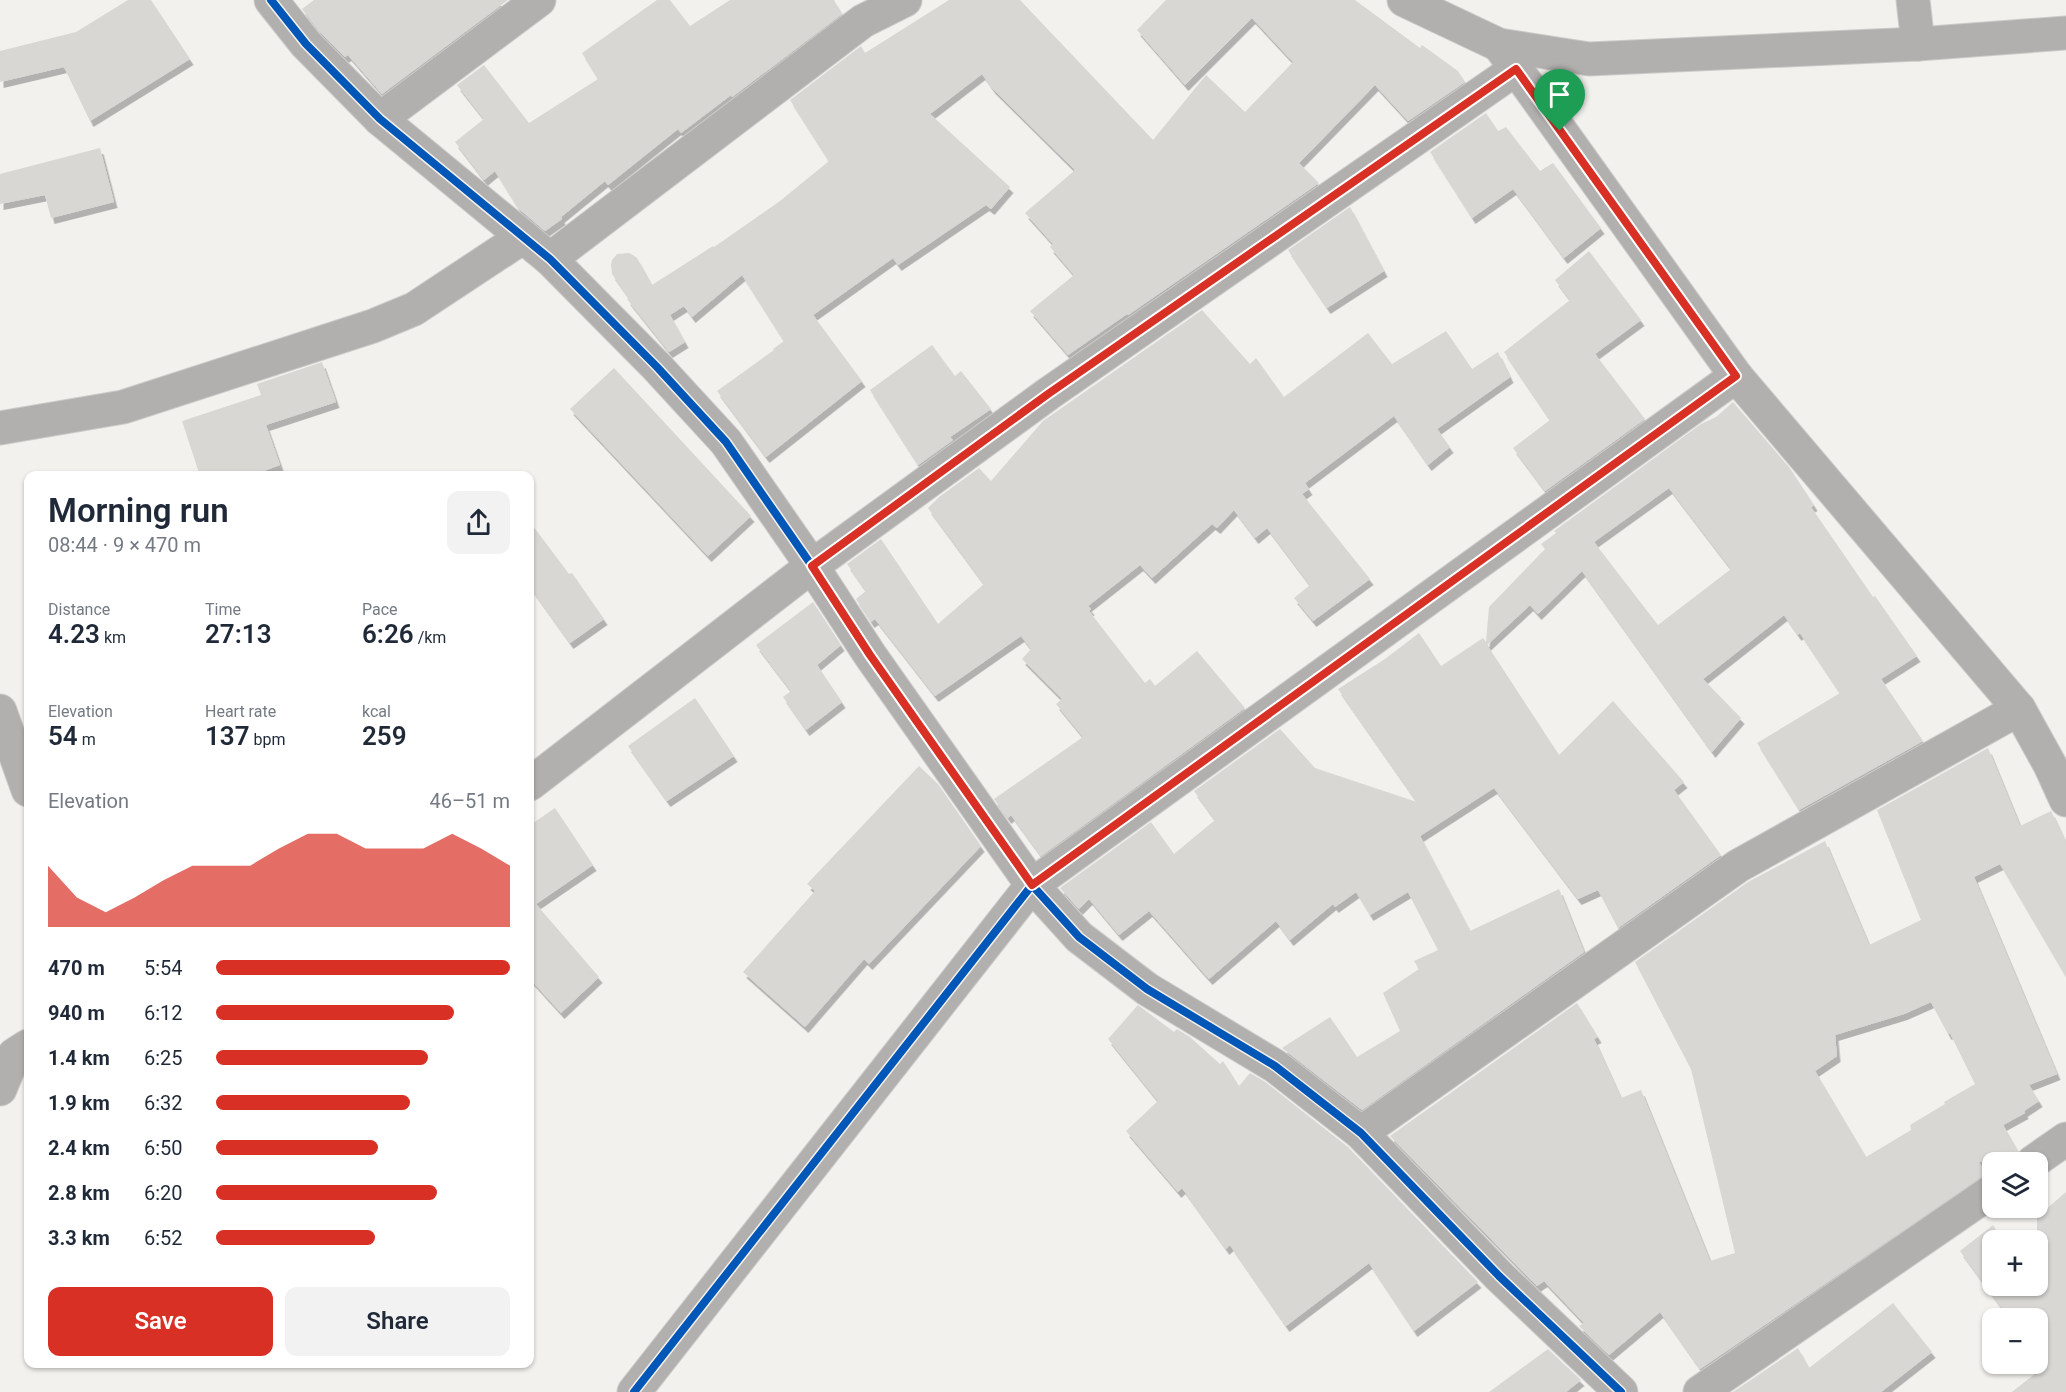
<!DOCTYPE html>
<html lang="en">
<head>
<meta charset="utf-8">
<style>
  body { margin:0; font-family:Roboto,sans-serif; background:#f2f2f3; color:#1f2937; height:100vh; display:flex; flex-direction:column; font-size:22px; white-space:nowrap }
  * { box-sizing:border-box; margin:0 }
  p { font-size:20px; color:#747a83 }
  .icon { flex:none; width:33px; height:33px; fill:none; stroke:currentColor; stroke-width:2; stroke-linecap:round; stroke-linejoin:round }
  .map { position:relative; flex:1; overflow:hidden }
  .panel { position:absolute; left:24px; top:471px; width:510px; height:897px; display:flex; flex-direction:column; background:#fff; border-radius:12px; box-shadow:0 2px 4px #0004 }
  .panel>* { flex:none }
  .tools { position:absolute; left:1982px; top:1152px; display:grid; gap:12px }
  .tools a { display:grid; place-items:center; width:66px; height:66px; border-radius:12px; background:#fff; box-shadow:0 2px 4px #0004; font-size:30px }
  .pin { position:absolute; display:grid; place-items:center; width:51px; height:51px; color:#fff; margin:-62px -26px; border-radius:50% 50% 50% 0; rotate:-45deg; box-shadow:0 0 6px #0007 }
  .pin .icon { rotate:45deg }
  .round { display:grid; place-items:center; flex:none; width:63px; height:63px; border-radius:12px; background:#f2f2f3 }
  .summary { display:flex; align-items:center; justify-content:space-between; height:102px; padding:0 24px }
  h1 { font-size:33px; font-weight:600; line-height:45px }
  .figures { display:grid; grid-template-columns:repeat(3,1fr); gap:9px; height:102px; padding:6px 24px }
  .figures div { display:grid; align-content:center }
  .figures b { font-size:26px; font-weight:600 }
  .figures small { font-size:16px; font-weight:400 }
  .figures p { font-size:16px }
  .chart { height:168px; padding:12px 24px }
  .chart p { display:flex; justify-content:space-between }
  .chart svg { width:100%; height:108px; margin-top:6px; fill:#d93025; opacity:.7 }
  .cta { display:flex; gap:12px; margin-top:auto; padding:12px 24px }
  .cta a { flex:1; height:69px; border-radius:12px; background:#d93025; color:#fff; font-size:24px; font-weight:600; line-height:69px; text-align:center }
  .cta a+a { background:#f2f2f3; color:#1f2937 }
  ul { padding:0 24px; list-style:none; font-size:20px }
  li { display:grid; grid-template-columns:96px 72px 1fr; align-items:center; height:45px }
  li i { height:15px; border-radius:8px; background:#d93025 }
  .map>svg:first-child { display:block }
  .building { fill:#d8d7d4; fill-rule:evenodd; filter:url(#shadow) }
  .lines { fill:none; stroke-linecap:round; stroke-linejoin:round }
  .minor-casing { stroke:#cccbc9; stroke-width:35 }
  .minor { stroke:#b2b0af; stroke-width:33 }
  .cycleway-casing { stroke:#f6f1eb; stroke-width:11 }
  .cycleway { stroke:#0057b8; stroke-width:8 }
  .route-casing { stroke:#fff; stroke-width:12 }
  .route { stroke:#d93025; stroke-width:8 }
</style>
</head>
<body>
<div class="map">
<svg width="2066" height="1392" viewBox="0 0 2066 1392">
  <defs>
    <filter id="shadow"><feDropShadow dx="3.5" dy="6" stdDeviation="0" flood-color="#0004"/></filter>
  </defs>
  <rect width="100%" height="100%" fill="#f3f1ee"/>
  <g class="building">
    <path d="M128,0H151L190,59L90,121L64,67L0,82V51L76,32Z"/>
    <path d="M314,0H508L382,94L348,55L345,57L320,32L302,9Z"/>
    <path d="M657,0H670L690,26L730,0H834L842,14L732,97L731,95L681,133L678,129L608,185L605,181L561,217L562,219L545,231L518,208L495,171L484,180L455,142L484,119L457,85L484,65L529,123L598,79L582,53Z"/>
    <path d="M949,0H1020L1153,140L1206,75L1245,112L1293,62L1252,18L1185,85L1137,30L1166,0H1355L1420,48L1422,45L1458,71L1465,82L1408,121L1375,85L1299,163L1319,183L1128,315L1127,314L1068,355L1030,311L1074,275L1050,247L1053,244L1025,213L1075,170L992,88L982,74L930,114L1010,187L991,209L986,205L898,265L893,258L813,315L862,381L766,457L717,391L774,350L773,349L784,341L742,275L692,317L684,306L670,315L685,342L669,352L627,299L629,298L612,274L611,265L612,260L617,254L629,253L633,255L637,258L652,285L713,246L714,247L780,201L829,161L790,100L861,46L865,53Z"/>
    <path d="M1486,113L1498,131L1506,127L1540,171L1553,163L1601,228L1564,258L1513,189L1472,218L1430,152Z"/>
    <path d="M100,148L114,202L51,218L45,195L0,204V174Z"/>
    <path d="M1350,207L1384,271L1327,308L1288,250Z"/>
    <path d="M1589,251L1641,320L1595,354L1645,419L1545,491L1513,448L1550,420L1504,352L1570,300L1555,280Z"/>
    <path d="M1202,310L1250,364L1256,358L1284,397L1368,333L1392,364L1446,331L1472,369L1498,352L1510,377L1437,429L1450,447L1428,465L1394,416L1305,483L1309,489L1302,494L1370,579L1313,621L1294,598L1310,585L1267,528L1255,538L1234,510L1217,528L1212,524L1152,578L1140,565L1088,606L1091,609L1089,611L1145,683L1150,679L1155,686L1197,651L1245,708L1041,856L1011,815L1008,818L994,799L1083,737L1056,704L1062,699L1022,659L1031,649L1021,636L935,696L875,619L871,622L856,599L866,591L847,564L881,539L938,624L984,584L928,508L939,497L979,468L991,481L1043,421Z"/>
    <path d="M932,345L955,376L961,371L991,409L950,437L953,440L918,465L870,390Z"/>
    <path d="M322,362L336,402L266,425L280,465L250,476H200L182,421L261,395L257,384Z"/>
    <path d="M614,368L751,516L708,556L570,409Z"/>
    <path d="M1733,402L1789,467L1814,505L1811,507L1873,597L1875,596L1917,656L1881,679L1923,741L1799,810L1757,743L1840,693L1800,633L1798,635L1784,615L1703,679L1741,718L1712,752L1582,571L1538,614L1530,605L1487,645L1559,755L1613,701L1684,782L1674,790L1721,855L1618,928L1598,890L1578,899L1494,788L1420,836L1470,931L1559,889L1584,952L1362,1110L1282,1048L1330,1017L1357,1057L1400,1031L1383,993L1419,969L1414,961L1438,950L1408,892L1370,915L1356,892L1335,907L1333,904L1290,940L1276,921L1209,979L1149,911L1119,935L1089,899L1079,909L1060,888L1151,822L1174,854L1215,820L1194,791L1280,729L1315,768L1417,802L1338,689L1385,659L1419,633L1441,666L1483,638L1486,642L1489,607L1545,549L1541,544L1556,533L1554,531L1701,424L1716,417ZM1669,488L1731,569L1658,625L1594,542Z"/>
    <path d="M530,522L569,574L572,573L604,619L570,643L530,587Z"/>
    <path d="M813,602L841,645L817,665L842,702L806,730L783,697L791,691L756,645Z"/>
    <path d="M695,698L734,756L667,801L628,746Z"/>
    <path d="M1988,748L2020,826L2051,811L2066,843V977L2000,864L1974,877L2057,1074L2029,1085L2039,1101L2024,1111L2025,1113L2003,1125L2018,1151L2014,1162H1979L1986,1174L1700,1369L1660,1312L1609,1355L1579,1326L1584,1323L1544,1281L1537,1286L1390,1136L1577,1003L1598,1037L1594,1039L1621,1098L1641,1090L1710,1261L1735,1253L1691,1069L1635,962L1748,882L1825,841L1869,945L1921,920L1877,810ZM1931,1002L1948,1034L1950,1033L1975,1084L1944,1102L1945,1104L1910,1125L1911,1130L1866,1157L1815,1071L1837,1056L1835,1035L1904,1014Z"/>
    <path d="M919,766L938,784L981,846L869,964L864,959L805,1027L743,972L815,891L807,884Z"/>
    <path d="M555,808L593,865L536,904L599,977L561,1013L530,979V825Z"/>
    <path d="M1138,1005L1174,1032L1177,1029L1190,1037L1220,1064L1223,1061L1239,1086L1250,1073L1264,1081L1348,1147L1478,1282L1414,1331L1369,1263L1286,1326L1230,1245L1226,1249L1182,1188L1178,1192L1126,1131L1158,1101L1108,1039Z"/>
    <path d="M2066,1192V1392H2012L2037,1372V1318H2009L1960,1251L1993,1225L2003,1240H1992V1286H2034L2037,1290V1217Z"/>
    <path d="M1893,1303L1932,1352L1881,1392H1733L1798,1348L1809,1368Z"/>
    <path d="M1548,1349L1581,1380L1566,1392H1489Z"/>
  </g>
  <g class="lines">
    <g class="minor-casing">
      <g id="minor">
        <path d="M271,0L306,44L380,119L550,259L657,367L726,442L812,566L870,655L1032,885L1079,937L1147,989L1275,1066L1361,1133L1499,1276L1621,1392"/>
        <path d="M1404,0L1499,45L1589,59L1918,44L2066,33"/>
        <path d="M1913,0L1918,44"/>
        <path d="M1499,45L1736,376L2019,709L2050,765L2066,800"/>
        <path d="M380,119L539,0"/>
        <path d="M550,259L863,21L905,0"/>
        <path d="M0,428L123,407L373,326L414,309L523,237"/>
        <path d="M0,711L28,790"/>
        <path d="M530,784L812,566L1048,394L1516,69"/>
        <path d="M0,1089L14,1055L28,1046"/>
        <path d="M1361,1133L1738,866L2019,709"/>
        <path d="M2033,1162L2066,1139"/>
        <path d="M634,1392L1032,885L1736,376"/>
        <path d="M1700,1392L1992,1191"/>
      </g>
    </g>
    <use href="#minor" class="minor"/>
    <g class="cycleway-casing">
      <g id="cycleway">
        <path d="M271,0L306,44L380,119L550,259L657,367L726,442L812,566L870,655L1032,885L1079,937L1147,989L1275,1066L1361,1133L1499,1276L1621,1392"/>
        <path d="M634,1392L1032,885L1736,376"/>
      </g>
    </g>
    <use href="#cycleway" class="cycleway"/>
  </g>
  <g class="lines">
    <g class="route-casing">
      <path id="route" d="M1516,69L1736,376L1032,885L870,655L812,566L1048,394Z"/>
    </g>
    <use href="#route" class="route"/>
  </g>
</svg>
<div class="tools">
<a><svg class="icon" aria-label="layers" viewBox="0 0 24 24"><path d="M12 4l9 5-9 5-9-5zM3 14l9 5 9-5"/></svg></a>
<a>+</a>
<a>−</a>
</div>
<div class="pin" style="left:1560px;top:131px;background:#1e9e55"><svg class="icon" aria-label="arrive" viewBox="0 0 24 24"><path d="M6 21V4h12l-3 4 3 4H6"/></svg></div>
<section class="panel">
<div class="summary"><div><h1>Morning run</h1><p>08:44 · 9 × 470 m</p></div><a class="round"><svg class="icon" aria-label="share" viewBox="0 0 24 24"><path d="M12 15V3M7 8l5-5 5 5M5 13v7h14v-7"/></svg></a></div>
<div class="figures">
<div><p>Distance</p><b>4.23<small> km</small></b></div>
<div><p>Time</p><b>27:13</b></div>
<div><p>Pace</p><b>6:26<small> /km</small></b></div>
</div>
<div class="figures">
<div><p>Elevation</p><b>54<small> m</small></b></div>
<div><p>Heart rate</p><b>137<small> bpm</small></b></div>
<div><p>kcal</p><b>259</b></div>
</div>
<div class="chart"><p><span>Elevation</span>46–51 m</p>
<svg viewBox="0 0 160 44" preserveAspectRatio="none"><path d="M0 44V19L10 32L20 38L30 32L40 25L50 19L60 19L70 19L80 12L90 6L100 6L110 12L120 12L130 12L140 6L150 12L160 19V44z"/></svg>
</div>
<ul>
<li><b>470 m</b>5:54<i style="width:100%"></i></li>
<li><b>940 m</b>6:12<i style="width:81%"></i></li>
<li><b>1.4 km</b>6:25<i style="width:72%"></i></li>
<li><b>1.9 km</b>6:32<i style="width:66%"></i></li>
<li><b>2.4 km</b>6:50<i style="width:55%"></i></li>
<li><b>2.8 km</b>6:20<i style="width:75%"></i></li>
<li><b>3.3 km</b>6:52<i style="width:54%"></i></li>
</ul>
<div class="cta"><a>Save</a><a>Share</a></div>
</section>
</div>
</body>
</html>
